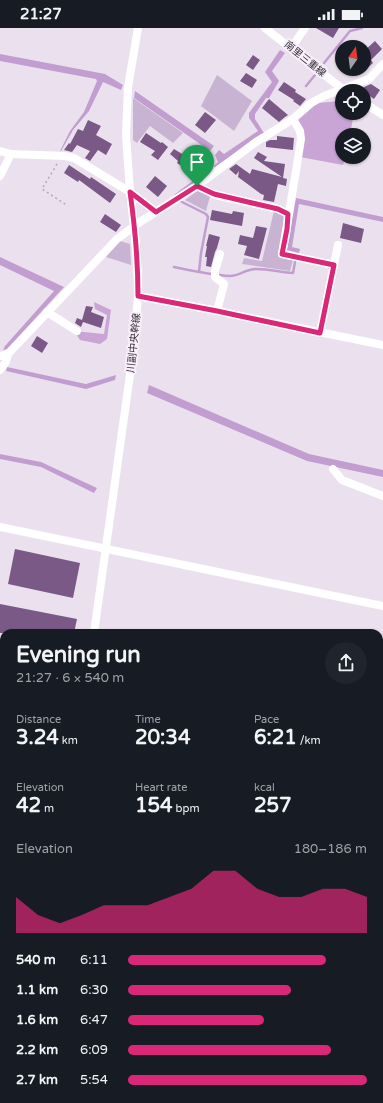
<!DOCTYPE html>
<html lang="en">
<head>
<meta charset="utf-8">
<style>
  body { margin:0; font-family:"Varela Round","Noto Sans JP",sans-serif; background:#20242c; color:#f1f3f6; height:100vh; display:flex; flex-direction:column; font-size:15px; white-space:nowrap }
  * { box-sizing:border-box; margin:0 }
  p { font-size:13px; color:#9ea1a6 }
  .icon { flex:none; width:22px; height:22px; fill:none; stroke:currentColor; stroke-width:2; stroke-linecap:round; stroke-linejoin:round }
  .map { position:relative; flex:1; overflow:hidden }
  .panel { position:absolute; left:0px; top:601px; width:383px; height:474px; display:flex; flex-direction:column; background:#171b24; border-radius:12px 12px 0 0; box-shadow:0 1px 3px #0004 }
  .panel>* { flex:none }
  .needle { width:26px; rotate:14deg }
  .controls { position:absolute; left:335px; top:12px; display:grid; gap:8px }
  .controls a { display:grid; place-items:center; width:36px; height:36px; border-radius:50%; background:#171b24; box-shadow:0 1px 3px #0004; font-size:20px }
  .pin { position:absolute; display:grid; place-items:center; width:34px; height:34px; color:#fff; margin:-41px -17px; border-radius:50% 50% 50% 0; rotate:-45deg; box-shadow:0 0 4px #0007 }
  .pin .icon { rotate:45deg }
  .round { display:grid; place-items:center; flex:none; width:42px; height:42px; border-radius:21px; background:#20242c }
  .headline { display:flex; align-items:center; justify-content:space-between; height:68px; padding:0 16px }
  h1 { font-size:22px; font-weight:700; line-height:30px }
  .metrics { display:grid; grid-template-columns:repeat(3,1fr); gap:6px; height:68px; padding:4px 16px }
  .metrics div { display:grid; align-content:center }
  .metrics b { font-size:20px; font-weight:700 }
  .metrics small { font-size:11px; font-weight:400 }
  .metrics p { font-size:11px }
  .chart { height:112px; padding:8px 16px }
  .chart p { display:flex; justify-content:space-between }
  .chart svg { width:100%; height:72px; margin-top:4px; fill:#db2777; opacity:.7 }
  ul { padding:0 16px; list-style:none; font-size:13px }
  li { display:grid; grid-template-columns:64px 48px 1fr; align-items:center; height:30px }
  li i { height:10px; border-radius:5px; background:#db2777 }
  .status { display:flex; justify-content:space-between; align-items:center; height:28px; padding:0 20px; background:#171b24; direction:ltr }
  .status svg { height:11px; fill:currentColor }
  .map>svg:first-child { display:block }
  .green { fill:#c9b3d2 }
  .forest { fill:#c9a5d6 }
  .water { fill:#c19ecf }
  .lines { fill:none; stroke-linecap:round; stroke-linejoin:round }
  .stream { stroke:#c19ecf; stroke-width:2.5 }
  .building { fill:#7a5987 }
  .path { stroke:#b2aab4; stroke-width:1.5; stroke-dasharray:2 3; stroke-linecap:butt }
  .minor { stroke:#fff; stroke-width:8 }
  .major { stroke:#d4b8de; stroke-width:11 }
  .route-casing { stroke:#fff; stroke-width:8 }
  .route { stroke:#db2777; stroke-width:5 }
  .labels { text-anchor:middle; dominant-baseline:central; stroke-width:4; stroke-linejoin:round; paint-order:stroke }
  .street-label { font-size:10px; fill:#322f34; stroke:#f8eefc }
</style>
</head>
<body>
<div class="status"><b>21:27</b><svg viewBox="0 0 49 12"><path d="M0 12V9h3v3zM5 12V6h3v6zM10 12V3h3v9zM15 12V0h3v12zM26 1h20v11H26zM47 4h2v5h-2z"/></svg></div>
<div class="map">
<svg width="383" height="1075" viewBox="0 0 383 1075">
  <rect width="100%" height="100%" fill="#ebe1ee"/>
  <g class="green">
    <path d="M217,47L252,73L234,103L201,78Z"/>
    <path d="M133,70L183,105L173,115L150,98L137,115L133,112Z"/>
    <path d="M197,163L210,168L206,183L185,172Z"/>
    <path d="M274,183L283,186L285,200L279,228L293,232L290,243L242,236L244,230L262,233Z"/>
    <path d="M120,213L130,216L131,237L106,229Z"/>
    <path d="M0,1026H4V1071H9V1075H0Z"/>
  </g>
  <g class="forest">
    <path d="M340,73L342,74V85H354L350,107H342V129H345L343,137L300,129L297,92L318,75Z"/>
    <path d="M94,274L111,282L107,311L100,316L80,312L74,303L104,306L107,287L95,281Z"/>
  </g>
  <g class="water">
    <path d="M280,22L285,25L272,43L279,53L269,70H266L255,86V91L264,105L215,139L214,138L218,134L215,127L219,122L224,126L258,103L249,90V85L272,54L265,44Z"/>
    <path d="M0,26L105,46L123,57L121,62L103,54L89,83L73,102L61,123H60L70,103L84,84L97,53L96,51L0,33Z"/>
    <path d="M135,63L214,118L210,123L134,70Z"/>
    <path d="M296,170L383,189V194L299,176L292,219L300,221L299,225L287,222Z"/>
    <path d="M0,229L64,259L7,321L3,322L5,318L54,263L0,237Z"/>
    <path d="M7,339L86,356L116,347L115,352L86,361L6,343Z"/>
    <path d="M149,357L309,426L383,442V449L307,433L147,365Z"/>
    <path d="M0,426L41,434L97,460L94,465L41,439L0,431Z"/>
  </g>
  <g class="lines">
    <g class="stream">
      <path d="M324,35L350,3L362,0"/>
      <path d="M306,58L315,47"/>
      <path d="M176,167L209,142"/>
      <path d="M182,174L206,186L208,189L201,225L199,244"/>
      <path d="M174,239C193,243 211,247 230,248C240,248 245,241 256,241C268,241 281,244 293,245L295,234"/>
      <path d="M379,946L383,945"/>
      <path d="M380,1040H383"/>
    </g>
  </g>
  <g class="building">
    <path d="M316,0H339L333,10Z"/>
    <path d="M375,13L382,21L371,32L373,35L364,43V23Z"/>
    <path d="M253,27L260,32L253,42L246,37Z"/>
    <path d="M246,45L257,52L252,60L240,53Z"/>
    <path d="M284,54L296,62L295,64L306,71L300,78L293,73L294,72L278,62Z"/>
    <path d="M371,56L380,62L374,71L364,64V63H362L364,59Z"/>
    <path d="M269,71L288,87L285,89L279,94L262,80Z"/>
    <path d="M205,84L216,92L205,105L195,97Z"/>
    <path d="M88,92L101,98L96,107L112,116L106,127L98,122L90,133L85,130L90,123L77,117L72,124L64,122L69,115L70,116L78,101L83,103Z"/>
    <path d="M146,105L161,115L162,114L168,119L158,132L151,127L155,123L140,114Z"/>
    <path d="M277,108L294,110L293,122L266,119V114L270,112H277Z"/>
    <path d="M174,121L200,137L194,146L177,135L178,133L170,126Z"/>
    <path d="M258,124L267,129L264,133L285,136L283,150L287,151L286,158L278,156L274,174L263,172L264,167L261,166L238,149L239,143L236,147L229,141L236,136L250,146L252,141L282,149L254,130Z"/>
    <path d="M69,137L90,151L91,149L116,166L110,175L79,152L78,154L64,145Z"/>
    <path d="M155,148L167,158L158,169L146,159Z"/>
    <path d="M212,182L232,186L233,183L244,185L242,198L210,192Z"/>
    <path d="M105,186L121,197L116,204L100,194Z"/>
    <path d="M343,195L364,201L361,215L340,210Z"/>
    <path d="M256,198L267,200L259,231L244,227L247,218L238,216L240,207L253,210Z"/>
    <path d="M209,206L220,209L217,220L215,224L211,239L206,238L207,229H205L207,218H206Z"/>
    <path d="M86,278L93,279L91,284L104,289L101,300L83,294L81,299L75,295L77,290L82,292Z"/>
    <path d="M37,308L48,315L42,325L31,318Z"/>
    <path d="M15,521L80,535L73,570L8,556Z"/>
    <path d="M0,576L77,591L74,605H0Z"/>
  </g>
  <g class="lines">
    <path class="path" d="M57,136L42,161L68,178"/>
    <g class="minor">
      <path d="M265,0L345,63"/>
      <path d="M291,20L305,0"/>
      <path d="M364,75L383,87"/>
      <path d="M293,91L300,103L301,111L296,143L282,226L334,237"/>
      <path d="M0,123L11,126L65,128L74,130L130,164L156,184"/>
      <path d="M0,148L11,126"/>
      <path d="M197,158L215,167L278,181L289,186"/>
      <path d="M138,268L217,283L383,317"/>
      <path d="M217,283L224,256L215,249V243L220,226"/>
      <path d="M47,284L77,303"/>
      <path d="M320,305L338,217"/>
      <path d="M0,328L8,326L117,211L140,194L197,158L256,114L293,91L311,75L324,68L369,51L383,36"/>
      <path d="M0,342C5,336 7,333 8,326"/>
      <path d="M333,441L342,452L383,468"/>
      <path d="M0,499L383,578"/>
      <path d="M94,605L133,325L138,268V246L134,198L130,164L126,107L128,59L138,0"/>
      <path d="M0,766L4,767"/>
      <path d="M379,852L383,853"/>
      <path d="M379,894L383,864"/>
      <path d="M379,968H383"/>
      <path d="M379,991L383,992"/>
      <path d="M328,1071V1074L331,1075"/>
      <path d="M25,1075L26,1071"/>
    </g>
    <g class="major">
      <path d="M0,1018L4,1019"/>
      <path d="M379,1046H383"/>
    </g>
  </g>
  <g class="lines">
    <g class="route-casing">
      <path id="route" d="M197,158L214,166L278,181L288,186L287,201L282,226L334,237L320,305L217,283L138,268C138,233 135,199 130,164L156,184Z"/>
    </g>
    <use href="#route" class="route"/>
  </g>
  <g class="labels">
    <g class="street-label">
      <text transform="translate(305 31) rotate(39)">南里三重線</text>
      <text transform="translate(134 315) rotate(-84)">川副中央幹線</text>
    </g>
  </g>
</svg>
<div class="controls">
<a><svg class="needle" viewBox="-14 -14 28 28"><path d="M0-13l5 13h-10z" fill="#e53935"/><path d="M0 13l5-13h-10z" fill="#9ea1a6"/></svg></a>
<a><svg class="icon" aria-label="locate" viewBox="0 0 24 24"><circle cx="12" cy="12" r="6"/><path d="M12 2v4M12 18v4M2 12h4M18 12h4"/></svg></a>
<a><svg class="icon" aria-label="layers" viewBox="0 0 24 24"><path d="M12 4l9 5-9 5-9-5zM3 14l9 5 9-5"/></svg></a>
</div>
<div class="pin" style="left:197px;top:158px;background:#1e9e55"><svg class="icon" aria-label="arrive" viewBox="0 0 24 24"><path d="M6 21V4h12l-3 4 3 4H6"/></svg></div>
<section class="panel">
<div class="headline"><div><h1>Evening run</h1><p>21:27 · 6 × 540 m</p></div><a class="round"><svg class="icon" aria-label="share" viewBox="0 0 24 24"><path d="M12 15V3M7 8l5-5 5 5M5 13v7h14v-7"/></svg></a></div>
<div class="metrics">
<div><p>Distance</p><b>3.24<small> km</small></b></div>
<div><p>Time</p><b>20:34</b></div>
<div><p>Pace</p><b>6:21<small> /km</small></b></div>
</div>
<div class="metrics">
<div><p>Elevation</p><b>42<small> m</small></b></div>
<div><p>Heart rate</p><b>154<small> bpm</small></b></div>
<div><p>kcal</p><b>257</b></div>
</div>
<div class="chart"><p><span>Elevation</span>180–186 m</p>
<svg viewBox="0 0 160 44" preserveAspectRatio="none"><path d="M0 44V22L10 33L20 38L30 33L40 27L50 27L60 27L70 22L80 17L90 6L100 6L110 17L120 22L130 22L140 17L150 17L160 22V44z"/></svg>
</div>
<ul>
<li><b>540 m</b>6:11<i style="width:83%"></i></li>
<li><b>1.1 km</b>6:30<i style="width:68%"></i></li>
<li><b>1.6 km</b>6:47<i style="width:57%"></i></li>
<li><b>2.2 km</b>6:09<i style="width:85%"></i></li>
<li><b>2.7 km</b>5:54<i style="width:100%"></i></li>
</ul>
</section>
</div>
</body>
</html>
